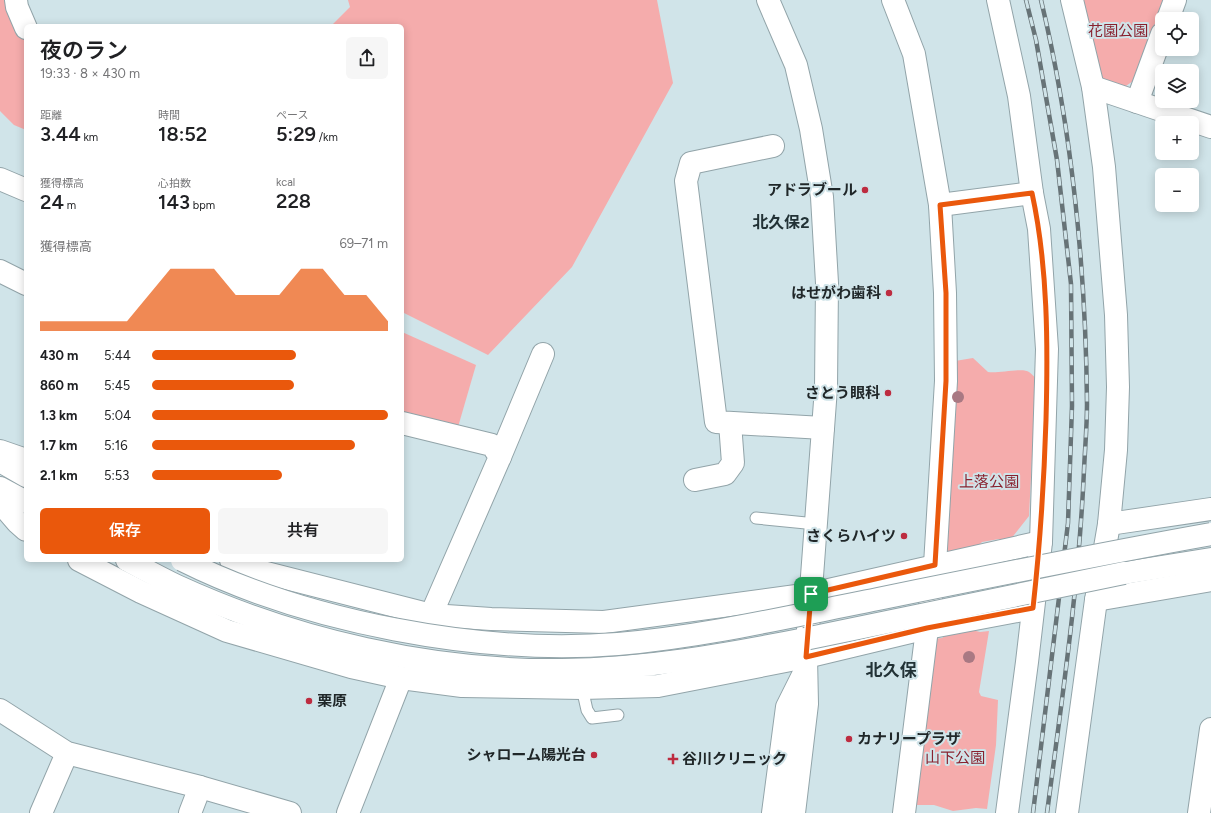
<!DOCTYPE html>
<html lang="ja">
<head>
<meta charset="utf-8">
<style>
  body { margin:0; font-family:Figtree,"Noto Sans JP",sans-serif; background:#f6f6f6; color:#202124; height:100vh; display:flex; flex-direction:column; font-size:15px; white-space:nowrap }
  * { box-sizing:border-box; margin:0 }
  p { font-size:13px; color:#757577 }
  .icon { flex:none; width:22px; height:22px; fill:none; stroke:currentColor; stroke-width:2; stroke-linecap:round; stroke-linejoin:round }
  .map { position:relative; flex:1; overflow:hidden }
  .side { position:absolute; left:24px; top:24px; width:380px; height:538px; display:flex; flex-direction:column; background:#fff; border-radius:6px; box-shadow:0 2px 10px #0003 }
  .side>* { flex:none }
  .buttons { position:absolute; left:1155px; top:12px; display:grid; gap:8px }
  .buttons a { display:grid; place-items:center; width:44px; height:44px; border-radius:6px; background:#fff; box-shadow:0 2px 10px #0003; font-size:20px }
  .pin { position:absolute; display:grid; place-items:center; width:34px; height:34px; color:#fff; margin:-17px; border-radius:8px; box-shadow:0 2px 6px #0006 }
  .round { display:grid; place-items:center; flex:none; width:42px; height:42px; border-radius:6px; background:#f6f6f6 }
  .summary { display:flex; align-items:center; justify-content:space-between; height:68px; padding:0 16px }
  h1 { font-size:22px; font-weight:600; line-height:30px }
  .metrics { display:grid; grid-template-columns:repeat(3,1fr); gap:6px; height:68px; padding:4px 16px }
  .metrics div { display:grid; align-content:center }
  .metrics b { font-size:20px; font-weight:600 }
  .metrics small { font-size:11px; font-weight:400 }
  .metrics p { font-size:11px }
  .chart { height:112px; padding:8px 16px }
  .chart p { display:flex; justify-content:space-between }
  .chart svg { width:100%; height:72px; margin-top:4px; fill:#ea580c; opacity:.7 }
  .button { display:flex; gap:8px; margin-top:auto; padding:8px 16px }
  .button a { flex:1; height:46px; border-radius:6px; background:#ea580c; color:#fff; font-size:16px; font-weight:600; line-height:46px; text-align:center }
  .button a+a { background:#f6f6f6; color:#202124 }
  ul { padding:0 16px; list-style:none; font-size:13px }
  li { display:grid; grid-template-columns:64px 48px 1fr; align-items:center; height:30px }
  li i { height:10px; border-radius:5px; background:#ea580c }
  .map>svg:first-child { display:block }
  .green { fill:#f5acac }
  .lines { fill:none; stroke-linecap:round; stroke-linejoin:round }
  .service-casing { stroke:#92a4a9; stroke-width:13 }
  .minor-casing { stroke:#92a4a9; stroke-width:24 }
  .tertiary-casing { stroke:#92a4a9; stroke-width:24 }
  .service { stroke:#fff; stroke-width:11 }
  .minor { stroke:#fff; stroke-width:22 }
  .tertiary { stroke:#fff; stroke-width:22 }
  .rail-casing { stroke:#677377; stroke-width:4.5 }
  .rail { stroke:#d0e4e9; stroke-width:3; stroke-dasharray:9; stroke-linecap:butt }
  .tertiary-bridge-casing { stroke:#92a4a9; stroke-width:24; stroke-linecap:butt }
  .tertiary-bridge { stroke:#fff; stroke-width:22 }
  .tree { fill:#a97983 }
  .route-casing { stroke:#fff; stroke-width:8 }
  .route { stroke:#ea580c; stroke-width:5 }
  .poi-dot { fill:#bd2c40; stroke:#d0e4e9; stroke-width:1.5 }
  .labels { text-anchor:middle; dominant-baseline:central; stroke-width:4; stroke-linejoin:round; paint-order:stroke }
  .park-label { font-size:15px; fill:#89222f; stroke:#d0e4e9 }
  .poi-label { font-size:15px; font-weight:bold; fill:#202729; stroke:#d0e4e9; text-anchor:end }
  .neighbourhood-label { font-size:16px; font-weight:bold; fill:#223236; stroke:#d0e4e9 }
  .quarter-label { font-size:17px; font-weight:bold; fill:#223236; stroke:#d0e4e9 }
</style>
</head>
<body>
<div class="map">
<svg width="1211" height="813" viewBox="0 0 1211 813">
  <rect width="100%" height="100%" fill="#d0e4e9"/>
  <g class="green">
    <path d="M0,0H6L9,11L26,43V130L14,125L0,111Z"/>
    <path d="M348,0H657L673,83L572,267L488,355L402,312V26H331L350,7Z"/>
    <path d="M1079,0H1164L1133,81L1126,86L1096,81Z"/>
    <path d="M402,332L476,365L458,427L402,413Z"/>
    <path d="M973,358L988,372C998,374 1023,367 1029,372C1032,374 1033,376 1036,378L1029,516L1010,540L1002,542L999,539L982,542L973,551L949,554L940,550L955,361Z"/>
    <path d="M972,630L980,632L989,631L979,692L981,696L998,700L996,745L987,809L976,808L953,811L934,805H906L897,779L901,756V741L933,639L942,638L952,631Z"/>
  </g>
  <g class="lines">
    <g class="service-casing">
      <g id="service">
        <path d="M756,518L816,524"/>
        <path d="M582,688L587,710L592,718L618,715"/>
      </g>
    </g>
    <g class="minor-casing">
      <g id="minor">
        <path d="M16,0L17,7L26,28"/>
        <path d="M893,0L914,54L940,205L945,293L946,381L935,565L904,813"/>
        <path d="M998,0L1019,96L1032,193L1039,229L1047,349L1041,542L1027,662L1007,813"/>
        <path d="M1168,19L1175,0"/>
        <path d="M1093,87L1211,127"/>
        <path d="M1137,102L1162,34"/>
        <path d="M773,146L691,163L686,181L716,422L823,428"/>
        <path d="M0,179L26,190"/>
        <path d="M940,205L1032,193"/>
        <path d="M0,271L26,284"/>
        <path d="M402,423L492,445L500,457L431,615"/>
        <path d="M0,451L26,460"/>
        <path d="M500,457L543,354"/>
        <path d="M695,480L725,474L733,463L730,423"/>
        <path d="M0,502L17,522L26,530"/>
        <path d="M1109,524L1211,509"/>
        <path d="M79,560L141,592L227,631L351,667L401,678L462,686L582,688L658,686L806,657L927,628L1033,608"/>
        <path d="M231,560L247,568L431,615L491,619L604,622L811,594L1041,542"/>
        <path d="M1096,600L1211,580"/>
        <path d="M0,710L67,753L200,787L290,813"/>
        <path d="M41,813L67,753"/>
        <path d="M190,813L200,787"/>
        <path d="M348,813L401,678"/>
        <path d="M1067,813L1096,600L1109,524L1116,450L1118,387L1116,315L1104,167L1093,87L1072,0"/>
        <path d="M1199,813L1211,729"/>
      </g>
    </g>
    <g class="tertiary-casing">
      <g id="tertiary">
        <path d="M768,0L796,65L811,129L822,197L827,283L826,388L806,657L807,704L794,813"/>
        <path d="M0,461L26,476"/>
        <path d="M0,488L26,502"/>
        <path d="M127,560C144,569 160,578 177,586C295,640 433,672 562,670C645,669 725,655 805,639"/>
        <path d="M1124,573L1211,559"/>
        <path d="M773,813L787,707L804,673"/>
      </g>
    </g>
    <use href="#service" class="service"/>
    <use href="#minor" class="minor"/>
    <use href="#tertiary" class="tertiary"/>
    <g class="rail-casing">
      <g id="rail">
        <path d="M1026,0L1036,40L1057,160L1071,284L1072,406L1068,523L1033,813"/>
        <path d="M1041,0C1072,129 1086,272 1087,404C1087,426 1085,448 1084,470C1079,585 1062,699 1047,813"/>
      </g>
    </g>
    <use href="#rail" class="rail"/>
    <g class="tertiary-bridge-casing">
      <g id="tertiary-bridge">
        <path d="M182,560C306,622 480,655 618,644C699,637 779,619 858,603C976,579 1093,555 1211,534"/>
        <path d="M805,639L1124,573"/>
      </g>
    </g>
    <use href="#tertiary-bridge" class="tertiary-bridge"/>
  </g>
  <g class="tree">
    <circle cx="958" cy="397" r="6"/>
    <circle cx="969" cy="657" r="6"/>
  </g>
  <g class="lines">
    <g class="route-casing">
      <path id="route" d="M1032,193C1048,267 1048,345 1046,420C1044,483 1040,545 1033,608L927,628L806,657L811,594L935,565L946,381V293L940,205Z"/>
    </g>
    <use href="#route" class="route"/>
  </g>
  <g class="poi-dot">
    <circle cx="865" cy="190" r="4"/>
    <circle cx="889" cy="293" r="4"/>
    <circle cx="888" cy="393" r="4"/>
    <circle cx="904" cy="536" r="4"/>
    <circle cx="309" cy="701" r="4"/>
    <circle cx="849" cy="739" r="4"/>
    <circle cx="594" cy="755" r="4"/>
    <path d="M671 753h4v4h4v4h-4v4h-4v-4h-4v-4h4z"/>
  </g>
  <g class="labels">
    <g class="park-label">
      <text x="1118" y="31">花園公園</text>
      <text x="989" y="482">上落公園</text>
      <text x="955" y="758">山下公園</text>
    </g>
    <g class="poi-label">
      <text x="857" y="190">アドラブール</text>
      <text x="881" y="293">はせがわ歯科</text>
      <text x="880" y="393">さとう眼科</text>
      <text x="896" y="536">さくらハイツ</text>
      <text x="317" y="701" text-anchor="start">栗原</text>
      <text x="857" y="739" text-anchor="start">カナリープラザ</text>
      <text x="586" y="755">シャローム陽光台</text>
      <text x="682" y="759" text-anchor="start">谷川クリニック</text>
    </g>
    <g class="neighbourhood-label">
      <text x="781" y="222">北久保2</text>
    </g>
    <g class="quarter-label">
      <text x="891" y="670">北久保</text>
    </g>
  </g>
</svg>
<div class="buttons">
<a><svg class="icon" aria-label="locate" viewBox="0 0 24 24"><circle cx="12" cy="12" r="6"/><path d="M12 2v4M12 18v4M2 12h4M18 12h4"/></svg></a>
<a><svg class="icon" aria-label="layers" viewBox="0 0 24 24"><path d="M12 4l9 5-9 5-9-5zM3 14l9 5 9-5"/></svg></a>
<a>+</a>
<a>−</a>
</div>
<div class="pin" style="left:811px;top:594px;background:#1e9e55"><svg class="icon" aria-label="arrive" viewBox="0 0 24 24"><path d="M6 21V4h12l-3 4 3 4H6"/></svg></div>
<section class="side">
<div class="summary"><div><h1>夜のラン</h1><p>19:33 · 8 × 430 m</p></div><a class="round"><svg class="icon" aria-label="share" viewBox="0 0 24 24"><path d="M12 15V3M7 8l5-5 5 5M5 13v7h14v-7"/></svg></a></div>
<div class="metrics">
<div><p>距離</p><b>3.44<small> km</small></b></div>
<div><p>時間</p><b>18:52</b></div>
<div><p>ペース</p><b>5:29<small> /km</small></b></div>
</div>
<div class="metrics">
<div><p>獲得標高</p><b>24<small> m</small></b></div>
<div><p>心拍数</p><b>143<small> bpm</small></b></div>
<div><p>kcal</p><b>228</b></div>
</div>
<div class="chart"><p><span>獲得標高</span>69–71 m</p>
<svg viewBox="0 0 160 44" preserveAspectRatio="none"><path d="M0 44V38L10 38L20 38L30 38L40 38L50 22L60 6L70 6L80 6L90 22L100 22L110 22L120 6L130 6L140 22L150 22L160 38V44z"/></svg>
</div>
<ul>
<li><b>430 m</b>5:44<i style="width:61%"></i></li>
<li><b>860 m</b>5:45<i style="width:60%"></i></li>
<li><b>1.3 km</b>5:04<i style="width:100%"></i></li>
<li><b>1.7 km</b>5:16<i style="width:86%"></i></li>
<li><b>2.1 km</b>5:53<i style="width:55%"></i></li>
</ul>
<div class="button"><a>保存</a><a>共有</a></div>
</section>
</div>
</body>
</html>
